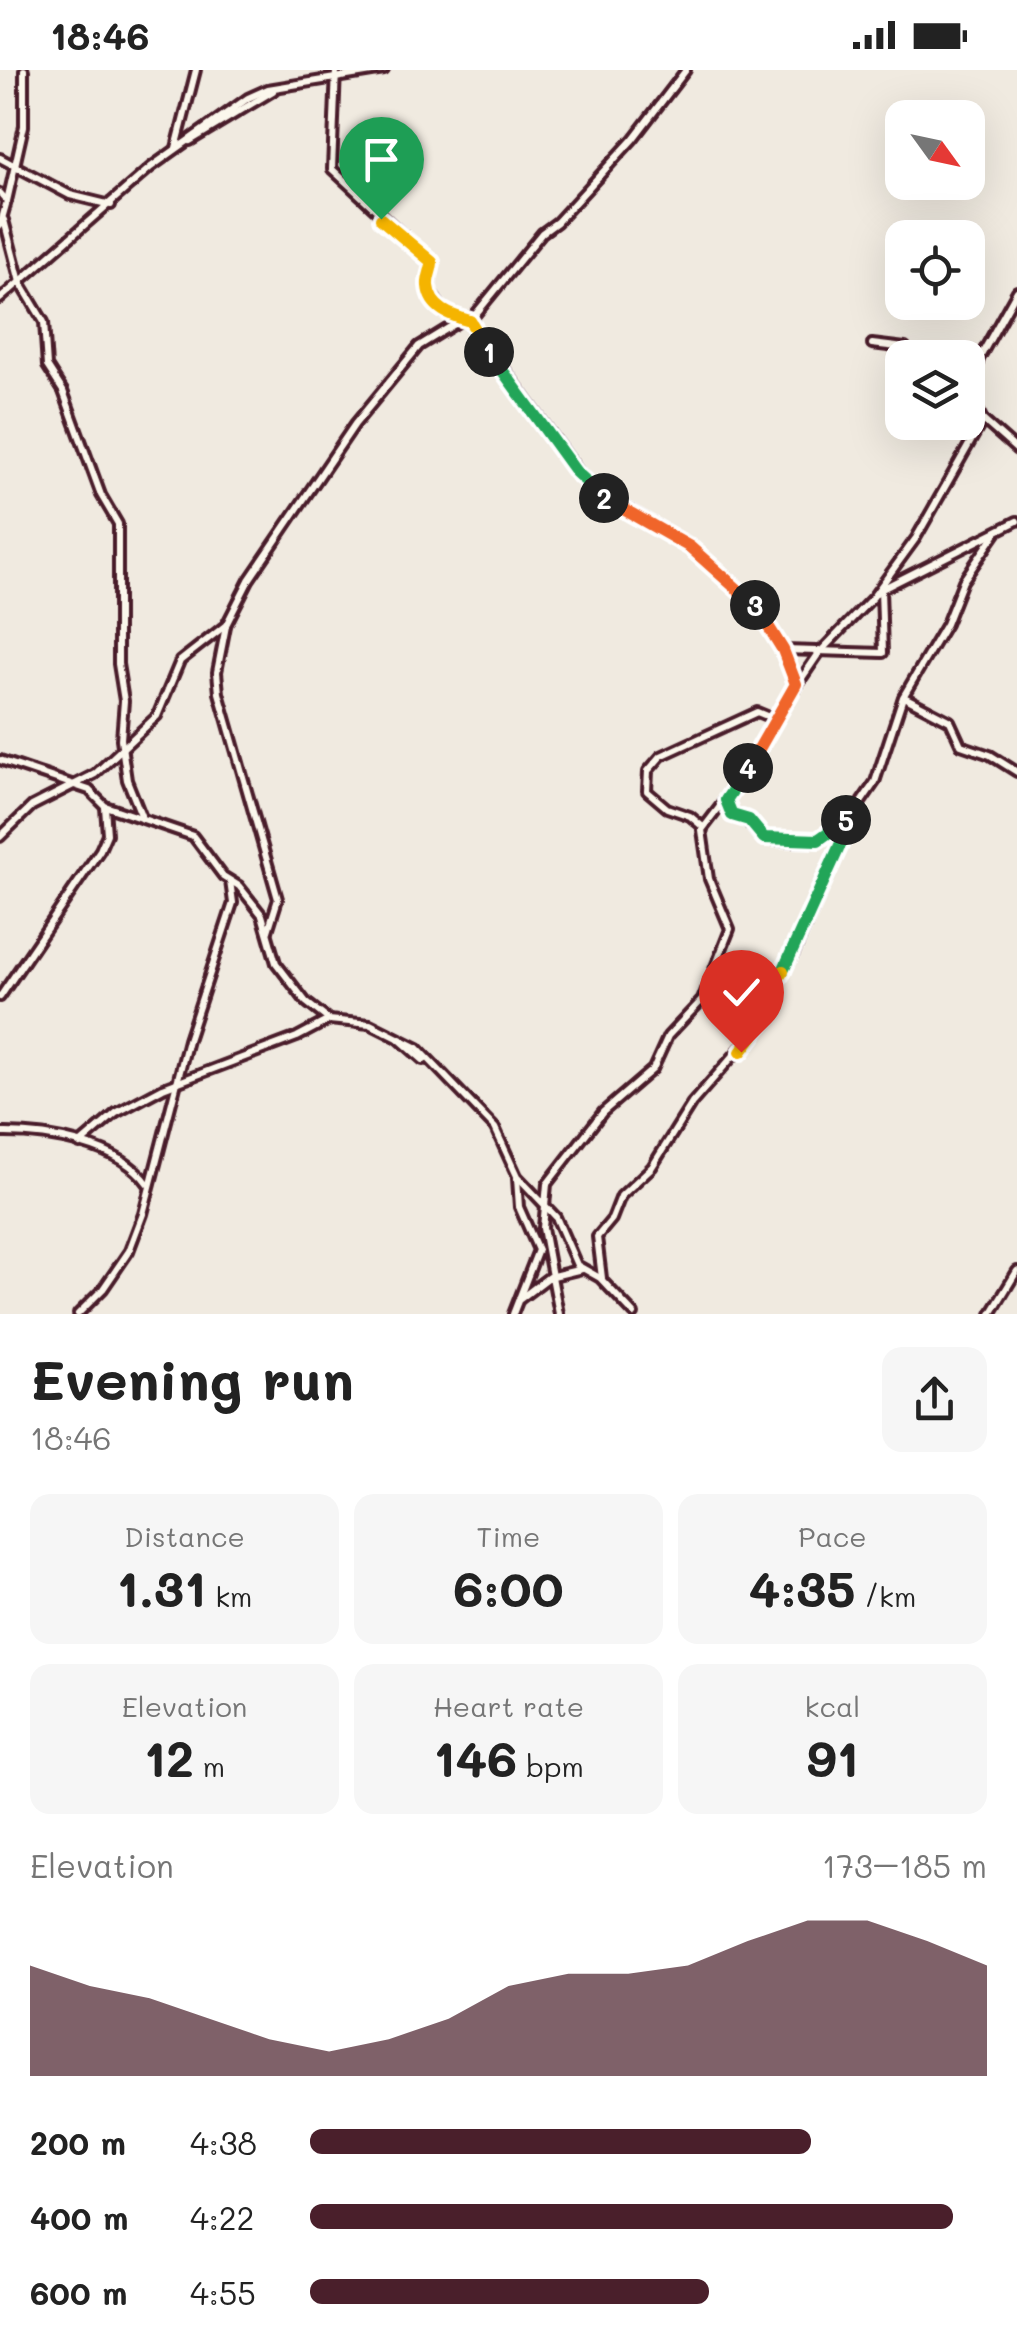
<!DOCTYPE html>
<html lang="en">
<head>
<meta charset="utf-8">
<style>
  body { margin:0; font-family:Mali,sans-serif; background:#f6f6f6; color:#222; height:100vh; display:flex; flex-direction:column; font-size:38px; white-space:nowrap }
  * { box-sizing:border-box; margin:0 }
  p { font-size:32px; color:#767676 }
  .icon { flex:none; width:55px; height:55px; fill:none; stroke:currentColor; stroke-width:2; stroke-linecap:round; stroke-linejoin:round }
  .map { position:relative; height:1244px; overflow:hidden }
  .side { display:flex; flex-direction:column; background:#fff; flex:1 }
  .side>* { flex:none }
  .needle { width:65px; rotate:123deg }
  .controls { position:absolute; left:885px; top:30px; display:grid; gap:20px }
  .controls a { display:grid; place-items:center; width:100px; height:100px; border-radius:20px; background:#fff; box-shadow:0 10px 40px #0002; font-size:50px }
  .pin { position:absolute; display:grid; place-items:center; width:85px; height:85px; color:#fff; margin:-102px -42px; border-radius:50% 50% 50% 0; rotate:-45deg; box-shadow:0 0 10px #0007 }
  .pin .icon { rotate:45deg }
  .km { position:absolute; width:50px; height:50px; margin:-25px; border-radius:50%; background:#222; color:#fff; font-size:28px; line-height:50px; text-align:center }
  .round { display:grid; place-items:center; flex:none; width:105px; height:105px; border-radius:20px; background:#f6f6f6 }
  .overview { display:flex; align-items:center; justify-content:space-between; height:170px; padding:0 30px }
  h1 { font-size:55px; font-weight:800; line-height:75px }
  .metrics { display:grid; grid-template-columns:repeat(3,1fr); gap:15px; height:170px; padding:10px 30px }
  .metrics div { display:grid; align-content:center; border-radius:20px; background:#f6f6f6; text-align:center }
  .metrics b { font-size:50px; font-weight:800 }
  .metrics small { font-size:28px; font-weight:400 }
  .metrics p { font-size:28px }
  .chart { height:280px; padding:20px 30px }
  .chart p { display:flex; justify-content:space-between }
  .chart svg { width:100%; height:180px; margin-top:10px; fill:#4a1f2b; opacity:.7 }
  ul { padding:0 30px; list-style:none; font-size:32px }
  li { display:grid; grid-template-columns:160px 120px 1fr; align-items:center; height:75px }
  li i { height:25px; border-radius:12px; background:#4a1f2b }
  .status { display:flex; justify-content:space-between; align-items:center; height:70px; padding:0 50px; background:#fff; direction:ltr }
  .status svg { height:28px; fill:currentColor }
  .map>svg:first-child { display:block }
  .lines { fill:none; stroke-linecap:round; stroke-linejoin:round }
  .minor-casing { stroke:#4a1f2b; stroke-width:14 }
  .minor { stroke:#fbf7ec; stroke-width:6 }
  .split-1-casing { stroke:#fff; stroke-width:20 }
  .split-2-casing { stroke:#fff; stroke-width:20 }
  .split-3-casing { stroke:#fff; stroke-width:20 }
  .split-4-casing { stroke:#fff; stroke-width:20 }
  .split-5-casing { stroke:#fff; stroke-width:20 }
  .split-6-casing { stroke:#fff; stroke-width:20 }
  .split-7-casing { stroke:#fff; stroke-width:20 }
  .split-1 { stroke:#f5b400; stroke-width:12 }
  .split-2 { stroke:#22a559; stroke-width:12 }
  .split-3 { stroke:#f0652b; stroke-width:12 }
  .split-4 { stroke:#f0652b; stroke-width:12 }
  .split-5 { stroke:#22a559; stroke-width:12 }
  .split-6 { stroke:#22a559; stroke-width:12 }
  .split-7 { stroke:#f5b400; stroke-width:12 }
</style>
</head>
<body>
<div class="status"><b>18:46</b><svg viewBox="0 0 49 12"><path d="M0 12V9h3v3zM5 12V6h3v6zM10 12V3h3v9zM15 12V0h3v12zM26 1h20v11H26zM47 4h2v5h-2z"/></svg></div>
<div class="map">
<svg width="1017" height="1244" viewBox="0 0 1017 1244">
  <rect width="100%" height="100%" fill="#f0eae0"/>
  <filter id="ink" filterUnits="userSpaceOnUse"><feTurbulence type="fractalNoise" baseFrequency=".01" numOctaves="2"/><feDisplacementMap in="SourceGraphic" scale="20" xChannelSelector="R" yChannelSelector="G"/><feConvolveMatrix kernelMatrix="1 2 1 2 8 2 1 2 1" color-interpolation-filters="sRGB"/></filter>
  <g filter="url(#ink)">
    <g class="lines">
      <g class="minor-casing">
        <g id="minor">
          <path d="M336,0L332,99L432,192L429,220L445,243L459,249"/>
          <path d="M686,0L633,69L557,152L542,163L470,251L589,416L691,477L752,530L783,580L795,613"/>
          <path d="M190,71L273,21"/>
          <path d="M176,78L196,0"/>
          <path d="M0,88L70,125L111,135"/>
          <path d="M0,123L7,131L0,156"/>
          <path d="M7,131L24,56V0"/>
          <path d="M4,150L20,212L44,252L47,296L63,321L101,425L118,454V594L124,631L121,669L127,710L141,745"/>
          <path d="M1017,221L979,289L970,323L983,350L1017,380"/>
          <path d="M0,229L151,97L248,28L268,19L384,0"/>
          <path d="M872,274L905,278L916,288"/>
          <path d="M880,520L1017,451"/>
          <path d="M226,556L217,602L219,623L278,829L268,861"/>
          <path d="M784,580L883,583L881,519"/>
          <path d="M904,627L950,651L961,675L990,685L1017,702"/>
          <path d="M0,690L89,720L105,736L193,766L223,806L239,816L262,845L276,893L306,932L329,950L370,954L418,978L495,1058L517,1106L556,1147L577,1195L600,1208L634,1244"/>
          <path d="M726,731L732,745C749,748 748,754 759,764C768,773 805,771 818,770L855,741L875,712L903,627L946,554L963,511L996,463"/>
          <path d="M703,757L690,746L667,738L647,721L648,701L661,686L757,642L774,649"/>
          <path d="M0,767L32,736L95,704L157,646L180,591L226,555L249,510L355,354L419,276L463,249"/>
          <path d="M0,927L100,780L107,764L105,737"/>
          <path d="M399,969L423,990"/>
          <path d="M0,1063C45,1062 120,1074 148,1114"/>
          <path d="M80,1074L116,1043L163,1018L297,967L329,950"/>
          <path d="M602,1208L597,1167L612,1149L621,1126L652,1097L692,1033L763,952L758,940L794,883L855,741"/>
          <path d="M520,1229L549,1207L582,1199"/>
          <path d="M78,1244L103,1219L129,1181L143,1144L188,970L233,833L230,811"/>
          <path d="M513,1244L538,1180L519,1137L517,1108"/>
          <path d="M559,1244L543,1158L547,1114L603,1042L653,999L668,966L702,930L730,859L709,809L702,760L747,701L774,649L819,583L873,527L916,468L983,350"/>
          <path d="M991,1244L1017,1201"/>
        </g>
      </g>
      <use href="#minor" class="minor"/>
    </g>
  </g>
  <g class="lines" filter="url(#ink)">
    <g class="split-1-casing">
      <path id="split-1" d="M381,149L432,192C432,200 427,208 428,216C430,239 452,246 470,251L489,282"/>
    </g>
    <g class="split-2-casing">
      <path id="split-2" d="M489,282L576,402L604,428"/>
    </g>
    <g class="split-3-casing">
      <path id="split-3" d="M604,428L690,477L755,535"/>
    </g>
    <g class="split-4-casing">
      <path id="split-4" d="M748,698L796,614L783,580L755,535"/>
    </g>
    <g class="split-5-casing">
      <path id="split-5" d="M748,698L726,730L732,745L749,750L764,768L818,770L846,750"/>
    </g>
    <g class="split-6-casing">
      <path id="split-6" d="M783,901L855,742L846,750"/>
    </g>
    <g class="split-7-casing">
      <path id="split-7" d="M741,982L763,952L758,940L783,901"/>
    </g>
    <use href="#split-1" class="split-1"/>
    <use href="#split-2" class="split-2"/>
    <use href="#split-3" class="split-3"/>
    <use href="#split-4" class="split-4"/>
    <use href="#split-5" class="split-5"/>
    <use href="#split-6" class="split-6"/>
    <use href="#split-7" class="split-7"/>
  </g>
</svg>
<div class="controls">
<a><svg class="needle" viewBox="-14 -14 28 28"><path d="M0-13l5 13h-10z" fill="#e53935"/><path d="M0 13l5-13h-10z" fill="#767676"/></svg></a>
<a><svg class="icon" aria-label="locate" viewBox="0 0 24 24"><circle cx="12" cy="12" r="6"/><path d="M12 2v4M12 18v4M2 12h4M18 12h4"/></svg></a>
<a><svg class="icon" aria-label="layers" viewBox="0 0 24 24"><path d="M12 4l9 5-9 5-9-5zM3 14l9 5 9-5"/></svg></a>
</div>
<div class="pin" style="left:381px;top:149px;background:#1e9e55"><svg class="icon" aria-label="arrive" viewBox="0 0 24 24"><path d="M6 21V4h12l-3 4 3 4H6"/></svg></div>
<div class="pin" style="left:741px;top:982px;background:#d93025"><svg class="icon" aria-label="check" viewBox="0 0 24 24"><path d="M5 12l5 5 9-10"/></svg></div>
<b class="km" style="left:489px;top:282px">1</b>
<b class="km" style="left:604px;top:428px">2</b>
<b class="km" style="left:755px;top:535px">3</b>
<b class="km" style="left:748px;top:698px">4</b>
<b class="km" style="left:846px;top:750px">5</b>
</div>
<section class="side">
<div class="overview"><div><h1>Evening run</h1><p>18:46</p></div><a class="round"><svg class="icon" aria-label="share" viewBox="0 0 24 24"><path d="M12 15V3M7 8l5-5 5 5M5 13v7h14v-7"/></svg></a></div>
<div class="metrics">
<div><p>Distance</p><b>1.31<small> km</small></b></div>
<div><p>Time</p><b>6:00</b></div>
<div><p>Pace</p><b>4:35<small> /km</small></b></div>
</div>
<div class="metrics">
<div><p>Elevation</p><b>12<small> m</small></b></div>
<div><p>Heart rate</p><b>146<small> bpm</small></b></div>
<div><p>kcal</p><b>91</b></div>
</div>
<div class="chart"><p><span>Elevation</span>173–185 m</p>
<svg viewBox="0 0 160 44" preserveAspectRatio="none"><path d="M0 44V17L10 22L20 25L30 30L40 35L50 38L60 35L70 30L80 22L90 19L100 19L110 17L120 11L130 6L140 6L150 11L160 17V44z"/></svg>
</div>
<ul>
<li><b>200 m</b>4:38<i style="width:74%"></i></li>
<li><b>400 m</b>4:22<i style="width:95%"></i></li>
<li><b>600 m</b>4:55<i style="width:59%"></i></li>
</ul>
</section>
</body>
</html>
